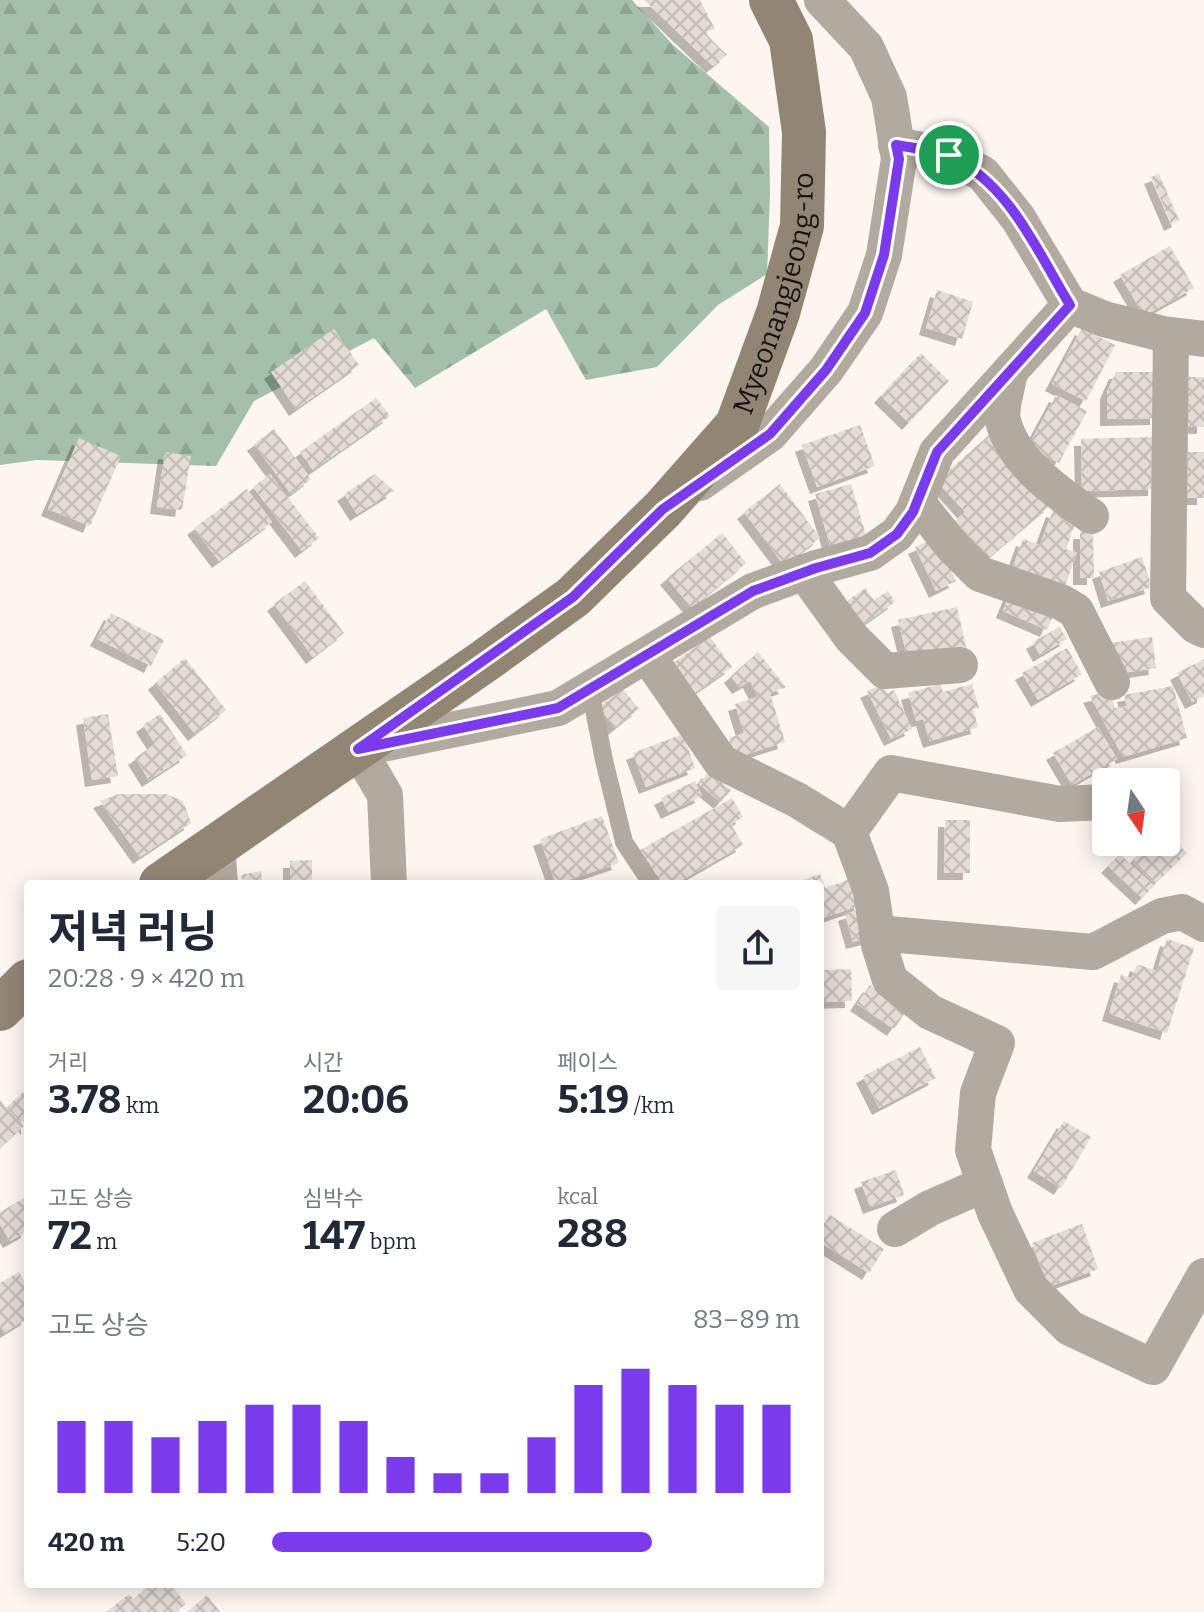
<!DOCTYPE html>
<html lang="ko">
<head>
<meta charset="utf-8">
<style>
  body { margin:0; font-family:Bitter,"Noto Sans KR",serif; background:#f6f6f7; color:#1f2937; height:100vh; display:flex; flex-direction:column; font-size:30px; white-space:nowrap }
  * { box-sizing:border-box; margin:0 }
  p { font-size:26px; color:#747a83 }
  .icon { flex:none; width:44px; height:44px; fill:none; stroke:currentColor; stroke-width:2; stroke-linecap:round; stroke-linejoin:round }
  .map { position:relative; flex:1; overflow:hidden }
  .sheet { position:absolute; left:24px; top:880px; width:800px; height:708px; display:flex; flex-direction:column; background:#fff; border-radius:8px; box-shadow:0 4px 20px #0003 }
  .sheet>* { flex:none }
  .needle { width:52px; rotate:167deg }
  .tools { position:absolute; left:1092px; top:768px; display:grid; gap:16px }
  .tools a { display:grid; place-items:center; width:88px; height:88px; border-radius:8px; background:#fff; box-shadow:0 4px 20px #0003; font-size:40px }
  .pin { position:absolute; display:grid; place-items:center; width:68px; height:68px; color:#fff; margin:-34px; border:4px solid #fff; border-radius:50%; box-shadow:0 2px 8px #0007 }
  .round { display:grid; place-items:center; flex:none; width:84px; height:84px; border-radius:8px; background:#f6f6f7 }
  .head { display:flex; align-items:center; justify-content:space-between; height:136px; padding:0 24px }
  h1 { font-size:44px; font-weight:700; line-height:60px }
  .figures { display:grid; grid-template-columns:repeat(3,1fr); gap:12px; height:136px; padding:8px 24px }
  .figures div { display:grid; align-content:center }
  .figures b { font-size:40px; font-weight:700 }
  .figures small { font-size:22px; font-weight:400 }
  .figures p { font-size:22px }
  .chart { height:224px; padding:16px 24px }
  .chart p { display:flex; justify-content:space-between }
  .chart svg { width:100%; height:144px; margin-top:8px; stroke:#7c3aed; stroke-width:6 }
  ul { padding:0 24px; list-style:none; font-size:26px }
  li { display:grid; grid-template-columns:128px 96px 1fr; align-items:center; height:60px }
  li i { height:20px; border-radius:10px; background:#7c3aed }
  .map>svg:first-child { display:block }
  .forest { fill:url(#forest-firs) }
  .building { fill:url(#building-cross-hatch); filter:url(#shadow) }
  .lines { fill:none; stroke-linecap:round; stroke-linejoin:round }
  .lane { stroke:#b3aa9f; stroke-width:18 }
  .street { stroke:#b3aa9f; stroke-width:36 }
  .secondary { stroke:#928574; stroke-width:44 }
  .route-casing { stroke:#fff; stroke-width:16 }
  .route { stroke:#7c3aed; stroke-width:10 }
  .labels { text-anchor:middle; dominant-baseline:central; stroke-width:6; stroke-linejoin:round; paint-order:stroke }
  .street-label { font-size:28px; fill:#161412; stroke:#fff }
</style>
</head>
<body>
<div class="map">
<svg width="1204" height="1612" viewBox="0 0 1204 1612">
  <defs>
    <pattern id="forest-firs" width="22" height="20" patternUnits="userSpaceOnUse" patternTransform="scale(2)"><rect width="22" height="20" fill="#a5c0aa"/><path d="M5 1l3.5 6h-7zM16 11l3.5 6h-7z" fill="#8da491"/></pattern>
    <pattern id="building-cross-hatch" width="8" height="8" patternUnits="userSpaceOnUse" patternTransform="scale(2)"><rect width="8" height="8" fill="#e2dbd6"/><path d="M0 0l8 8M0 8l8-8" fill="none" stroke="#c1bbb7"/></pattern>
    <filter id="shadow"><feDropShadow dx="-7" dy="7" stdDeviation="0" flood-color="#0004"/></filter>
  </defs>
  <rect width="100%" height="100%" fill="#fdf5f0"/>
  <path class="forest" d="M0,0H632L673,45L769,127L770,194L767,274L718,305L657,367L586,380L546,309L415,388L374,338L254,401L216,466L37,460L0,465Z"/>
  <g class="building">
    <path d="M644,0H700L715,29L704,32L727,55L713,66Z"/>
    <path d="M1159,174L1179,220L1171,224L1151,177Z"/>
    <path d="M1170,246L1194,288L1144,316L1120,275Z"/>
    <path d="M937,290L973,302L962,339L926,328Z"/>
    <path d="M1082,328L1115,345L1086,401L1052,384Z"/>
    <path d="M334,329L359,365L296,409L271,372Z"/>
    <path d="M921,353L949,381L909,423L881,396Z"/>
    <path d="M1116,372H1157V418L1107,419V392Z"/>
    <path d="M1179,377H1204V427L1179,426Z"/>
    <path d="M1056,395L1087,411L1059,463L1028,447Z"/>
    <path d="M376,398L390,416L313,470L300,452Z"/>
    <path d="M860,425L875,466L817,487L802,445Z"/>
    <path d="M274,429L311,479L291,494L254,444Z"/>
    <path d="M989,435L1051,505L980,565L948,527L965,512L937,481Z"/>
    <path d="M1155,437V489L1082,491L1081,439Z"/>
    <path d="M79,438L121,456L90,526L48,509Z"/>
    <path d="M165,452L191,456L182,510L157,507Z"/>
    <rect x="1182" y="452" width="22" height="46"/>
    <path d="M270,474L319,538L302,551L253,487Z"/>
    <path d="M375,474L394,491L357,514L344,494Z"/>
    <path d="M780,484L820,538L784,565L744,512Z"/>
    <path d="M851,484L868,542L832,552L815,494Z"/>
    <path d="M247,489L272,522L219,561L194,528Z"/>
    <path d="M1053,510L1077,518L1066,549L1077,553L1060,599L1008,581L1023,539L1040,545Z"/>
    <path d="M1080,532H1093L1094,578H1080Z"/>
    <path d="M722,533L746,563L692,608L667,578Z"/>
    <path d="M935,538L956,581L936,591L915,547Z"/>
    <path d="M1142,557L1152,587L1108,601L1099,572Z"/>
    <path d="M305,581L344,633L313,657L274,604Z"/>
    <path d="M865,588L874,600L888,591L895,602L857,629L842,605Z"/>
    <path d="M1011,591L1056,610L1047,630L1003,611Z"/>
    <path d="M957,607L966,647L908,660L898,620Z"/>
    <path d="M111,613L164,640L151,666L97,639Z"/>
    <path d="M1059,627L1067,639L1040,655L1033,642Z"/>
    <path d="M710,637L732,667L692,695L670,665Z"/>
    <path d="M1152,637L1156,668L1115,674L1110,643Z"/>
    <path d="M1067,648L1082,674L1038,700L1022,673Z"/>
    <path d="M758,652L786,687L770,693L785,742L735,758L729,738L744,733L735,704L758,697L750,681L739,687L731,676Z"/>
    <path d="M185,658L226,710L195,734L155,683Z"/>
    <path d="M1204,659V696L1192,702L1177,673Z"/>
    <path d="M883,684L887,693L894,690L912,729L891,739L867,691Z"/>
    <path d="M940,684L943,692L972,684L979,708L973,709L978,727L930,741L923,719L916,721L908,693Z"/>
    <path d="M1173,686L1187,738L1123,757L1090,696L1110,691L1115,708L1127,706L1124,695Z"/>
    <path d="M623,689L639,709L615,728L599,707Z"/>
    <path d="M108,714L118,776L92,780L83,718Z"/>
    <path d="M160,714L187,755L149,780L135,758L155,744L143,725Z"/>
    <path d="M1098,727L1117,759L1072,785L1053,753Z"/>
    <path d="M683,734L695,768L646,787L633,753Z"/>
    <path d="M709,771L731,790L721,802L699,784Z"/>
    <path d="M695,781L702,796L668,812L661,798Z"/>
    <path d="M119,794H166L183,801L191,823L140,857L100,801Z"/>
    <path d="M732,798L743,817L731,824L743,845L675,884H659L640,850Z"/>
    <path d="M602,816L619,863L556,884L540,839Z"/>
    <path d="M945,820H970V873H944Z"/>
    <path d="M1170,836L1187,853L1155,884L1132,861L1145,848L1139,842L1162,844Z"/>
    <path d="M1120,854L1154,886L1142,898L1108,866Z"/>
    <path d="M312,860V884H290V861Z"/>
    <path d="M261,871L263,884H243L241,875Z"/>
    <path d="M820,874L825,888L853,878L862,905L820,919V884H803L802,880Z"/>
    <path d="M861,909L869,938L853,942L845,914Z"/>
    <path d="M1167,939L1194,948L1167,1033L1109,1014L1121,975L1132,978L1137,964L1157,971Z"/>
    <path d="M851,969L852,1001L820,1002V970Z"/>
    <path d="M870,985L907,1010L894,1029L857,1004Z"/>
    <path d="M920,1047L936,1078L879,1108L863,1076Z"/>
    <path d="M28,1088V1128L8,1106Z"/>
    <path d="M0,1100L24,1126L0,1148Z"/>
    <path d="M1064,1121L1091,1137L1061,1188L1034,1171Z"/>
    <path d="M896,1170L904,1195L870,1207L861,1182Z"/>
    <path d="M28,1196V1231L10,1241L0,1224V1212Z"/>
    <path d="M830,1215L884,1249L869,1273L820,1242V1231Z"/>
    <path d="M1082,1224L1098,1269L1048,1287L1032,1243Z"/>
    <path d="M19,1272L28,1287V1318L4,1333L0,1326V1283Z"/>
    <path d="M151,1584H171L186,1604L176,1612H106L129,1594L133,1599Z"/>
    <path d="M207,1595L220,1612H187Z"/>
  </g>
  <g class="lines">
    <path class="lane" d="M590,690L604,760L624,842L651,883"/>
    <g class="street">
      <path d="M896,145L949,155L983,174L1018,218L1070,305L1104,319L1163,334L1204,339"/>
      <path d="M1171,335L1168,598L1196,626L1204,630"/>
      <path d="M1010,372C1008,386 1000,408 1003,421C1014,463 1057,492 1091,516"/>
      <path d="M700,483L770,434L826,370L865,313L884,255L899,159L889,97L866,47L822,0"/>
      <path d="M917,502L953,547L980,574L1061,602L1076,611L1112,682"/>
      <path d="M804,572L851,637L885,671L960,665"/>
      <path d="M648,656L721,762L797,800L849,832L871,891L879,945L890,980L930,1012L997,1043L978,1093L973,1150L995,1213L1031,1289L1070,1328L1153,1367L1204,1276"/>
      <path d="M849,832L891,773L1060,804L1106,802"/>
      <path d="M217,845L220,884"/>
      <path d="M389,884L385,795L358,749L558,708L753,591L816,568L870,553L897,534L913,512L937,452L1070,305"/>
      <path d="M877,933L1093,952L1162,916L1182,912L1204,924"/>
      <path d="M895,1229L930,1208L985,1184"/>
    </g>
    <g class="secondary">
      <path id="s1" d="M161,884L483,662L573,597L663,509L737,425L778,313L802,226L804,132L791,40L771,0"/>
      <path d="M0,1009L28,981"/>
    </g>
  </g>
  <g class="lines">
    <g class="route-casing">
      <path id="route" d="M896,145C914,148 935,150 951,157C1010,184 1038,253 1070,305L937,452L913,512L897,534L870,553L816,568L753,591L558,708L358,749L573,597L663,509L770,434L826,370L865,313L884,255L899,159Z"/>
    </g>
    <use href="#route" class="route"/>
  </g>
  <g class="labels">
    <g class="street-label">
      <text stroke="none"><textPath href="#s1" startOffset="878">Myeonangjeong-ro</textPath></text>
    </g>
  </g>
</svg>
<div class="tools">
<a><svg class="needle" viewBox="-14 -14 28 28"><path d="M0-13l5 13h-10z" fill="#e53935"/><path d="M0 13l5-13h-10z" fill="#747a83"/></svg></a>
</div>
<div class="pin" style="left:949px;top:155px;background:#1e9e55"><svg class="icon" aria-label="arrive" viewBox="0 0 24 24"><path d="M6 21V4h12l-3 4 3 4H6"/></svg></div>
<section class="sheet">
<div class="head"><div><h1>저녁 러닝</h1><p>20:28 · 9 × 420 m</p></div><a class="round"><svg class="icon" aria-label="share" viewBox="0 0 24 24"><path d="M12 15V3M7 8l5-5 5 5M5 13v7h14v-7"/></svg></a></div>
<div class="figures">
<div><p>거리</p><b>3.78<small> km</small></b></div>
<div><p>시간</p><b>20:06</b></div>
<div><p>페이스</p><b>5:19<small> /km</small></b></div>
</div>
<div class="figures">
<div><p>고도 상승</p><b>72<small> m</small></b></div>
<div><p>심박수</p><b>147<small> bpm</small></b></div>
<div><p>kcal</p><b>288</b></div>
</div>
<div class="chart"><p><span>고도 상승</span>83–89 m</p>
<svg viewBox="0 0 160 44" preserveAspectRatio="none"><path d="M5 44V22M15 44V22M25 44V27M35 44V22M45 44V17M55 44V17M65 44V22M75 44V33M85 44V38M95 44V38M105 44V27M115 44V11M125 44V6M135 44V11M145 44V17M155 44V17"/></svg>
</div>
<ul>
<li><b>420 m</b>5:20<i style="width:72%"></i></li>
</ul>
</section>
</div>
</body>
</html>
